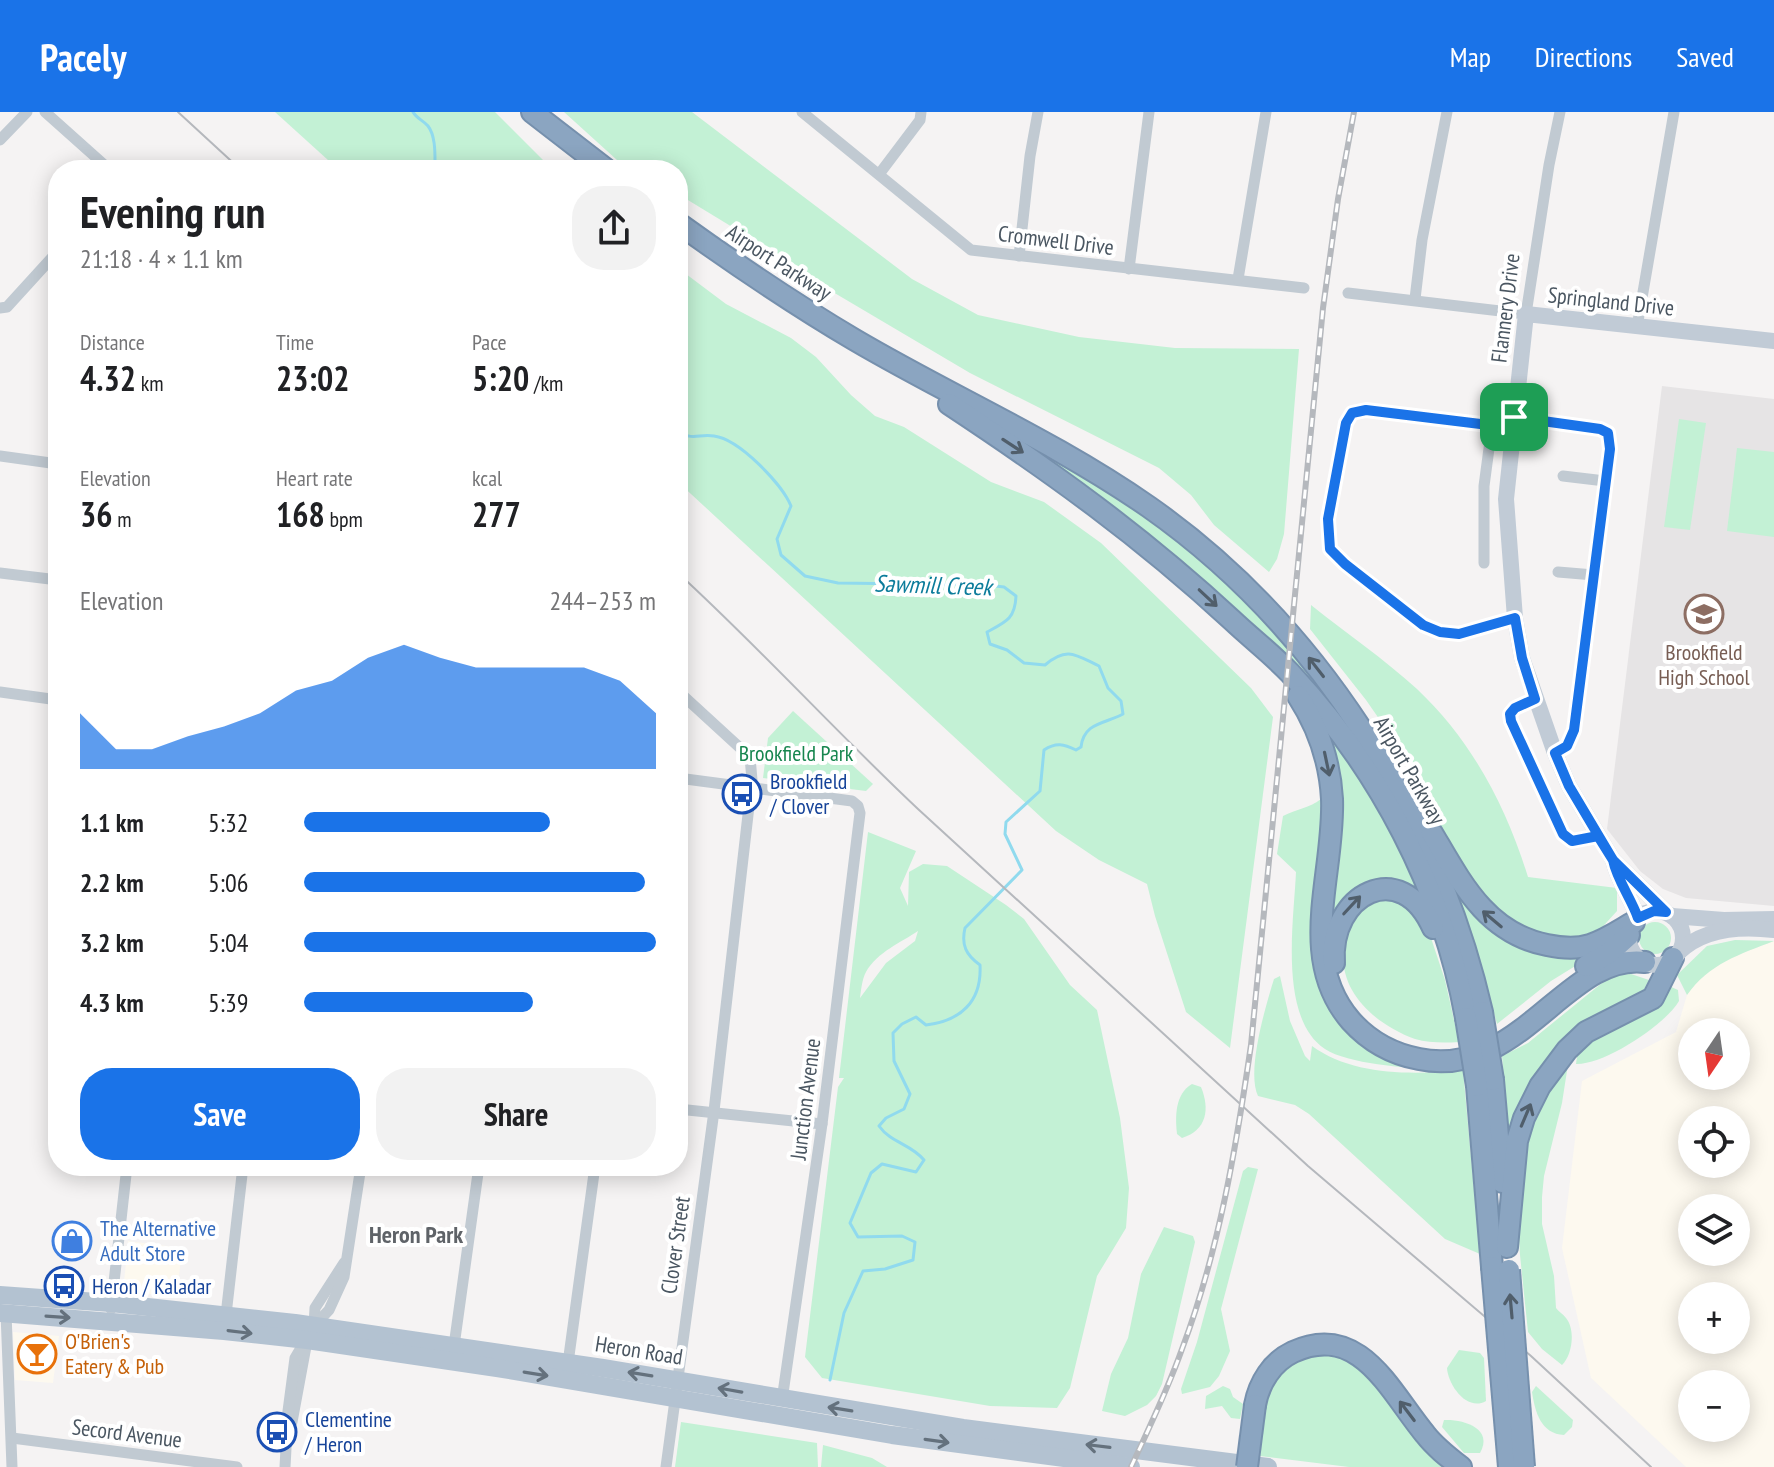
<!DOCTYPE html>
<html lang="en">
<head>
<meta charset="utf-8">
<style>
  body { margin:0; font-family:"PT Sans Narrow",sans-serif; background:#f2f2f2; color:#202124; height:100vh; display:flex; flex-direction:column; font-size:30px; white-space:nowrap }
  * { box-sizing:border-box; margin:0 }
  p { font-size:26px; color:#757577 }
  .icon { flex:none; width:44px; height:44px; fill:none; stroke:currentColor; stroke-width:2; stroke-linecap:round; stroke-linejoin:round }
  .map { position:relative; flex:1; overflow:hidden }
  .side { position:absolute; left:48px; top:48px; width:640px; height:1016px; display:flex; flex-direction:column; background:#fff; border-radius:32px; box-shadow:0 4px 20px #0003 }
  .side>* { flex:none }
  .needle { width:52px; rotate:193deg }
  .buttons { position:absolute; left:1678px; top:906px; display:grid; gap:16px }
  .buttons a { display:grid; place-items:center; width:72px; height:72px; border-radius:50%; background:#fff; box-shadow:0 4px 20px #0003; font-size:40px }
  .pin { position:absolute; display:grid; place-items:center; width:68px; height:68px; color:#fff; margin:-34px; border-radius:16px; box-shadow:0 4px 12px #0006 }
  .round { display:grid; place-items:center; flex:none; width:84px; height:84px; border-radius:32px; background:#f2f2f2 }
  .headline { display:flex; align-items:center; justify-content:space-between; height:136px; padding:0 32px }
  h1 { font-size:44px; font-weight:600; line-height:60px }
  .metrics { display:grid; grid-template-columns:repeat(3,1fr); gap:12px; height:136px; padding:8px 32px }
  .metrics div { display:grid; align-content:center }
  .metrics b { font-size:34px; font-weight:600 }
  .metrics small { font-size:22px; font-weight:400 }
  .metrics p { font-size:22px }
  .chart { height:224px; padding:16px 32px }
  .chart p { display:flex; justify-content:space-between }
  .chart svg { width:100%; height:144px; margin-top:8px; fill:#1a73e8; opacity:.7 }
  .action { display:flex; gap:16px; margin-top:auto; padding:16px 32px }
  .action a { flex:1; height:92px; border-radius:32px; background:#1a73e8; color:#fff; font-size:32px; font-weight:600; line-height:92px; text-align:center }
  .action a+a { background:#f2f2f2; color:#202124 }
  ul { padding:0 32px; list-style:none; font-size:26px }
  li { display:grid; grid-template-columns:128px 96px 1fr; align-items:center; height:60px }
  li i { height:20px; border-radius:10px; background:#1a73e8 }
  header { display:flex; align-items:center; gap:48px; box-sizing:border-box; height:112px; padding:0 40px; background:#1a73e8; color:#fff }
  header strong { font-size:38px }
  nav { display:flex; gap:44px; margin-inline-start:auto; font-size:28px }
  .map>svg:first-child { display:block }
  .commercial { fill:#fdf9ef; fill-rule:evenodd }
  .education { fill:#e6e4e5 }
  .green { fill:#c3f1d5; fill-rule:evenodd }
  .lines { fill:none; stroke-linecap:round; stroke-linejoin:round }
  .stream { stroke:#90daee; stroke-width:3 }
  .highway-casing { stroke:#7690ad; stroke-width:24 }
  .street { stroke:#c1cad2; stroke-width:11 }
  .secondary { stroke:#c1cbd6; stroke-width:16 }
  .primary { stroke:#b3c2d1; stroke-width:18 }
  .highway { stroke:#8ba5c1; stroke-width:20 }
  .tram { stroke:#b5b8bd; stroke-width:2 }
  .rail-casing { stroke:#b5b8bd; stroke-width:6 }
  .rail { stroke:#fff; stroke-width:3; stroke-dasharray:9; stroke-linecap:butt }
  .highway-bridge-casing { stroke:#7690ad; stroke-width:24; stroke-linecap:butt }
  .highway-bridge { stroke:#8ba5c1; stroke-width:20 }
  .oneway { stroke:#505e6b }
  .oneway2 { stroke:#64717d }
  .route-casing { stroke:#fff; stroke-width:16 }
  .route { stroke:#1a73e8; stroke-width:10 }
  .labels { text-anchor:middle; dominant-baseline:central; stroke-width:8; stroke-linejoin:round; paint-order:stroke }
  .street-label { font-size:22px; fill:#4a5661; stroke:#fff }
  .education-label { font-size:22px; fill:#785e54; stroke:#fff }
  .park-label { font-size:22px; fill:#17864f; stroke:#fff }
  .transit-label { font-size:22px; fill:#164399; stroke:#fff; text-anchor:start }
  .shop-label { font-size:22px; fill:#366cbe; stroke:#fff; text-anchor:start }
  .food-label { font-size:22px; fill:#c56008; stroke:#fff; text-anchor:start }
  .water-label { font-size:24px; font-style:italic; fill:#0c7c9b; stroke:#fff }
  .neighbourhood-label { font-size:24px; font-weight:bold; fill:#5f6368; stroke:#fff }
</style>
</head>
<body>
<header>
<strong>Pacely</strong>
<nav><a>Map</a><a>Directions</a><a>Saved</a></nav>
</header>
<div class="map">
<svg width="1774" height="1355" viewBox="0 0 1774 1355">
  <rect width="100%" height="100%" fill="#f5f3f3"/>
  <g class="commercial">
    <path d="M1774,829V1355H1686L1591,1266L1562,1136L1582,969L1676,920L1687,883L1696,870L1724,848ZM1692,920H1736V964H1692ZM1692,1008H1736V1052H1692ZM1692,1096H1736V1140H1692ZM1692,1184H1736V1228H1692ZM1692,1272H1736V1316H1692Z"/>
    <path d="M128,1129L182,1136L177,1184L137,1181L124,1171Z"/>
    <path d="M13,1220L59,1224L53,1271L15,1268Z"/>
  </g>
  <path class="education" d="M1662,274L1774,287V794L1686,786L1663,777L1640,759L1607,717Z"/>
  <g class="green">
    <path d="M275,0H495L553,58H339Z"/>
    <path d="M564,0H692L912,167L978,203L1079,225L1175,236L1299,237L1284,422L1277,447L1269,460L1214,413L1191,383L1159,356L970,261L777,147L747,124L678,82V58H651L617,48Z"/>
    <path d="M678,156L726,192L791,226L816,245L851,283L875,304L904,315L991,370L1044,390L1101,431L1251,576L1273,605L1230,936L1186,900L1155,804L1147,772L1099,748L1056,719L678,370Z"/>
    <path d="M1679,307L1706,311L1690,418L1664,415Z"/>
    <path d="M1025,326L1183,428L1284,524L1373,647L1328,595L1068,363L1023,330Z"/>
    <path d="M1737,336L1774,340V425L1727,419Z"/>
    <path d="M1311,493C1346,521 1384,547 1417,577C1472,629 1506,694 1528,765L1617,776V799L1596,822L1577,831L1516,815L1476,778L1438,717L1418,666L1391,624L1366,588L1310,517Z"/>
    <path d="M793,599L873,672L866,679L763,666L768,626Z"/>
    <path d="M1325,614L1374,685L1425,786L1374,775L1330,836Z"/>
    <path d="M1321,687H1325L1313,833L1318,869L1329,893L1434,957C1406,956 1348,952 1325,937C1278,906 1294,808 1296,760L1277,742L1283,704C1296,697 1310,696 1321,687Z"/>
    <path d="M868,720L916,739L900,776L908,794L909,760L923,752L947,754L1006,793L1024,807L1070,873L1097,898L1120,1006L1129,1076L1126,1116L1097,1164L1070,1276L1057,1296L990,1294L822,1266L805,1245L838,975L844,966H839ZM918,819L915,829L886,851L860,886C861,879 862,867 866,860C877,840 902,830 918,819Z"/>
    <path d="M1451,767L1488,812L1581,839L1585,848L1551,869L1497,912L1474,829Z"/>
    <path d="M1395,785L1428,817L1445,868L1459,930C1444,931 1429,931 1415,927C1390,918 1365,901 1352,878C1336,850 1340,806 1371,790C1378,786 1388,786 1395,785Z"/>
    <circle cx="1655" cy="826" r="16"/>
    <path d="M1735,828L1774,829C1740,842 1709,852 1687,883L1677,863L1707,834Z"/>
    <path d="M1631,862L1658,871L1657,874L1582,916L1509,1030L1502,944L1528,931L1602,871L1614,863Z"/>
    <path d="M1280,864L1290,909L1305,944L1310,949L1312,934C1353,964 1414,963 1463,958L1480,1142L1445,1127L1309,1002L1295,993L1258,984C1246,959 1266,893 1274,867Z"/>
    <path d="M1669,874L1678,878L1679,889C1665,913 1604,953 1576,952L1578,937Z"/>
    <path d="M1569,946L1562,991L1544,1064L1542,1085V1112L1554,1164L1556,1196C1559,1200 1563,1202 1566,1206C1576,1218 1572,1244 1562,1253L1542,1237L1528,1220L1520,1143L1517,1091L1519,1061L1533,1001Z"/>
    <path d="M1192,972L1201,975C1210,997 1207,1018 1182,1026L1177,1022C1175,1004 1175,982 1192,972Z"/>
    <path d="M1248,1055L1258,1057L1221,1197L1230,1239L1219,1264L1210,1275L1182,1282L1181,1277L1197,1230L1243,1059Z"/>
    <path d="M1164,1115L1193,1124L1195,1130L1162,1272L1156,1284L1147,1293L1125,1304L1102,1299L1111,1262L1128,1226L1141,1162Z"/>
    <path d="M1459,1238L1480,1241L1484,1246L1486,1289C1467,1300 1448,1273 1447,1256Z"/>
    <path d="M1319,1242H1338L1357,1250L1448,1355H1349L1260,1344C1265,1295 1262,1255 1319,1242Z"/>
    <path d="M1223,1274L1230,1277L1233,1285L1243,1292L1240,1307L1231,1306L1222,1294L1205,1297L1206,1284Z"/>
    <path d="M1536,1274L1573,1308L1572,1315L1564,1323C1541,1322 1535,1300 1532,1280Z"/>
    <path d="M1444,1308C1463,1307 1494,1316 1480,1341H1464L1442,1315Z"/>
    <path d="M681,1310L817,1331L818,1355H675Z"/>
    <path d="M823,1333L872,1346L887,1355H821Z"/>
  </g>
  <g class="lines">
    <g class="stream">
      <path d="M413,0C417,7 423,8 428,14C435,23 435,39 435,49L444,58"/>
      <path d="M678,321C696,328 698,322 714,324C739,327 782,372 791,394L777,427L781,443L805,464L838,471L987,473L1004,475L1016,484C1015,507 1006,510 987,520L990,532L1007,538L1024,551L1045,553C1067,534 1076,543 1099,554L1108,576L1121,589L1123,602C1105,612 1084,610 1081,635L1076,638C1064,632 1056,630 1044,638L1040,679L1006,710L1005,722L1022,758L965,816C961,833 966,843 980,853C982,890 960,909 926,913L916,905L902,912L893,921L894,949L910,982L904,997L886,1006L879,1014C891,1031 911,1032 924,1048L916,1060L882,1052L871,1061L850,1111L858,1125L902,1124L915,1130L913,1148L885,1157L863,1159L844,1201L830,1268"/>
    </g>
    <g class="highway-casing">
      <g id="highway">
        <path d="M532,0L607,58"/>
        <path d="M678,111C735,152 794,192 855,228C952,285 1056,330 1149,395C1317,513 1436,701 1482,900"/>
        <path d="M949,292C1052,360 1141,424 1232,508C1251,526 1272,542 1290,561C1379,656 1443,777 1466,906"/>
        <path d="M1298,584C1318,615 1330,650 1332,687C1335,761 1296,846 1351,909C1369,929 1392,942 1419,947C1520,968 1567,840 1645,850"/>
        <path d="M1432,721C1461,770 1486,821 1547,833C1561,836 1577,837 1590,833C1606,828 1620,818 1634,810"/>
        <path d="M1334,851C1329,782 1401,744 1433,816"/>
        <path d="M1586,854L1609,841L1629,823"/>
        <path d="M1493,968L1502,1070"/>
        <path d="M1477,974L1492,1155"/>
        <path d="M1507,1135L1517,1029L1524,1006L1540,974L1567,938L1586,920L1653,886L1673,846"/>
        <path d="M1255,1293C1259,1271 1272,1250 1293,1240C1360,1209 1390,1280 1425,1322C1435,1335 1448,1345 1461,1355"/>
      </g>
    </g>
    <g class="street">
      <path d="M45,0L110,58"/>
      <path d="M802,0L971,138L1304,176"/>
      <path d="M0,28L27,0"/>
      <path d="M880,61L920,8L921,0"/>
      <path d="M1019,144L1030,44L1038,0"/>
      <path d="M1129,157L1149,0"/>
      <path d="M1238,167L1266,0"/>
      <path d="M1348,181L1526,202L1549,53L1560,0"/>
      <path d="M1415,187L1422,128L1447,0"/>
      <path d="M0,196L7,195L58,139"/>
      <path d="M1637,215L1674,0"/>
      <path d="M1514,305L1600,317L1608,321L1610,337L1574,618L1567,634L1555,641"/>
      <path d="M1513,316L1357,298L1346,311L1328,407L1330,437L1345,452L1423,513L1440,520L1459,522L1515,506"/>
      <path d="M0,344L58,352"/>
      <path d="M1563,364L1605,369"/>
      <path d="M1484,451V374L1492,314"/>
      <path d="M1558,460L1594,463"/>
      <path d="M0,461L58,468"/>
      <path d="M0,580L58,588"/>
      <path d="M1535,587L1515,596L1510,602L1511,609L1563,722L1572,729L1598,724"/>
      <path d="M678,666L852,689L858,694L860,701L822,1012L782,1288"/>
      <path d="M678,997L822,1012"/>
      <path d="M111,1197L127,1054"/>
      <path d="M6,1201L12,1355"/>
      <path d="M226,1203L243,1054"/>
      <path d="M314,1214L315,1196L344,1151"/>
      <path d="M454,1234L479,1054"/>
      <path d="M568,1251L595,1054"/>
      <path d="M292,1310L307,1229"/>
      <path d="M12,1326L237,1355"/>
      <path d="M285,1355L288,1299L295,1246L314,1214L329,1198L344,1165L361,1054"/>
      <path d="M666,1355L714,999L752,668L750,645L678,579"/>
    </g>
    <g class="secondary">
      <path d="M1614,749L1666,800"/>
      <circle cx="1656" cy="826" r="27"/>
      <path d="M1672,804L1724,808L1774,807"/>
      <path d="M1638,806C1631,786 1617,768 1613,748L1569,674L1555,641L1522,546L1515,506L1506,387L1526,202L1774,229"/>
      <path d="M1679,840C1704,816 1741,814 1774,818"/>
    </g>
    <g class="primary">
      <path d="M0,1183L111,1191L295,1211L603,1256L963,1316L1268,1355"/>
      <path d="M0,1201L224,1219L307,1228L497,1256L892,1323L1131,1355"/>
    </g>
    <use href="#highway" class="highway"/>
    <g class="tram">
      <path d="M178,0L241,58"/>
      <path d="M678,461C761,537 836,620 918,697L1308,1054L1531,1244L1651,1355"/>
    </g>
    <g class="rail-casing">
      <path id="rail" d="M1131,1355C1149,1316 1168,1277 1182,1237C1219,1139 1236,1036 1251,933L1323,196L1338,87L1354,0"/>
    </g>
    <use href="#rail" class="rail"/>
    <g class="highway-bridge-casing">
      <g id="highway-bridge">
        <path d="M1482,900L1493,968"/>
        <path d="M1466,906L1477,974"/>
        <path d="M1492,1155L1509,1355"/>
        <path d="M1509,1158L1524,1355"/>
        <path d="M1247,1355L1255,1293"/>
      </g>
    </g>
    <use href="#highway-bridge" class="highway-bridge"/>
  </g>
  <defs><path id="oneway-shaft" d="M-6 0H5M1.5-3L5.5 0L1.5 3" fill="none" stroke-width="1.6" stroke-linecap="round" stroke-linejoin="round" transform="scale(2)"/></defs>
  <g class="oneway">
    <use href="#oneway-shaft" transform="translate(1013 334) rotate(33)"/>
    <use href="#oneway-shaft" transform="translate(1208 486) rotate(43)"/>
    <use href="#oneway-shaft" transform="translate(1316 555) rotate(-128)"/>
    <use href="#oneway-shaft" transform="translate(1327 652) rotate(78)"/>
    <use href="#oneway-shaft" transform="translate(1352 793) rotate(-47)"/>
    <use href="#oneway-shaft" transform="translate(1492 807) rotate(-140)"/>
    <use href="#oneway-shaft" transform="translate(1526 1003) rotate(-67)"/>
    <use href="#oneway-shaft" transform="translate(1511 1194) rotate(-95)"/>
    <use href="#oneway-shaft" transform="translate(1407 1299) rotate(-127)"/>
  </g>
  <g class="oneway2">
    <use href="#oneway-shaft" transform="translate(58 1205) rotate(4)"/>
    <use href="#oneway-shaft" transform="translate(240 1220) rotate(7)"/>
    <use href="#oneway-shaft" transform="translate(536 1262) rotate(9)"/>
    <use href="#oneway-shaft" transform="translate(640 1262) rotate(-171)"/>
    <use href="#oneway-shaft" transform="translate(730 1278) rotate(-170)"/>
    <use href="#oneway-shaft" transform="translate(840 1297) rotate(-171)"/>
    <use href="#oneway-shaft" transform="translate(937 1329) rotate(8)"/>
    <use href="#oneway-shaft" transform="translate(1098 1334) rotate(-173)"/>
  </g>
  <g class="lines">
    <g class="route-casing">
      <path id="route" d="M1514,305L1513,316L1366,298L1352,301L1346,311L1328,407L1330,437L1345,452L1423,513L1440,520L1459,522L1515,506L1522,546L1535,587L1515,596L1510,602L1511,609L1563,722L1572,729L1598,724L1613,748L1666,800L1654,799L1638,806C1631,786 1617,768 1613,748L1569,674L1555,641L1567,634L1574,618L1610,337L1608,321L1600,317L1514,305"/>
    </g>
    <use href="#route" class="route"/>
  </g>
  <defs>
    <g id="school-ring" transform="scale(2)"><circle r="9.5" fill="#fff" stroke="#8d6e63" stroke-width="1.5"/><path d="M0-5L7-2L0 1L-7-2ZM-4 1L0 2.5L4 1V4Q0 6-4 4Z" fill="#8d6e63"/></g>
    <g id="bus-ring" transform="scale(2)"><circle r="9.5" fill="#fff" stroke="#1a4fb4" stroke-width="1.5"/><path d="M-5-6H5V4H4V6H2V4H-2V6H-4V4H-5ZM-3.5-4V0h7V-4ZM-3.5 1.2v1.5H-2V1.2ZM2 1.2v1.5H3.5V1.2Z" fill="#1a4fb4"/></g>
    <g id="shop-ring" transform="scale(2)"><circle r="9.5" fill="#fff" stroke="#3f7fe0" stroke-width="1.5"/><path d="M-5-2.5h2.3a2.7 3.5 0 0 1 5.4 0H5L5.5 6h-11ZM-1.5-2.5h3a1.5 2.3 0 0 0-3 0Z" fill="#3f7fe0"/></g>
    <g id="bar-ring" transform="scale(2)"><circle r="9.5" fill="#fff" stroke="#e8710a" stroke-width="1.5"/><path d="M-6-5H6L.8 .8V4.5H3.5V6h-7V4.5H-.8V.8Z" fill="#e8710a"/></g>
  </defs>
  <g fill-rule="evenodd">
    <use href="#school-ring" x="1704" y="502"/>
    <use href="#bus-ring" x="742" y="682"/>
    <use href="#shop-ring" x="72" y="1129"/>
    <use href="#bus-ring" x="64" y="1174"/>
    <use href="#bar-ring" x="37" y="1242"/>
    <use href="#bus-ring" x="277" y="1320"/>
  </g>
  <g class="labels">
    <g class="street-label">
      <text transform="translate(1056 128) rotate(7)">Cromwell Drive</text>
      <text transform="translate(779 150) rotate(33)">Airport Parkway</text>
      <text transform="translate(1611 189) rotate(6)">Springland Drive</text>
      <text transform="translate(1505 196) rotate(-83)">Flannery Drive</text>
      <text transform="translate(1410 658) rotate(60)">Airport Parkway</text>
      <text transform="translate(805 987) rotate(-83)">Junction Avenue</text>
      <text transform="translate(675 1133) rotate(-82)">Clover Street</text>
      <text transform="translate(639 1238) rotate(9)">Heron Road</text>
      <text transform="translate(127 1321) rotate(7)">Secord Avenue</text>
    </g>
    <g class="education-label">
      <text x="1704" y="540">Brookfield<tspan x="1704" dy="25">High School</tspan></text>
    </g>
    <g class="park-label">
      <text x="796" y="641">Brookfield Park</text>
    </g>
    <g class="transit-label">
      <text x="770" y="669">Brookfield<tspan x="770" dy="25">/ Clover</tspan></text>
      <text x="92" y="1174">Heron / Kaladar</text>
      <text x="305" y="1307">Clementine<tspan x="305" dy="25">/ Heron</tspan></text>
    </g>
    <g class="shop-label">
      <text x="100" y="1116">The Alternative<tspan x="100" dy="25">Adult Store</tspan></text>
    </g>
    <g class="food-label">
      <text x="65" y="1229">O'Brien's<tspan x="65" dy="25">Eatery &amp; Pub</tspan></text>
    </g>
    <g class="water-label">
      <text transform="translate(933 473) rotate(2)">Sawmill Creek</text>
    </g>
    <g class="neighbourhood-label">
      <text x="416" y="1122">Heron Park</text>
    </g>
  </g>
</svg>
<div class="buttons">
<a><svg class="needle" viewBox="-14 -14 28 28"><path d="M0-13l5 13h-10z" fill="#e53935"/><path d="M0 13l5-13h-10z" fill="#757577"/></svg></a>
<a><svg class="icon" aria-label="locate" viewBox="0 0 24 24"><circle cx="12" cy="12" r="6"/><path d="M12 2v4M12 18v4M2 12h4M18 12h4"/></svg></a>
<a><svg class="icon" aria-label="layers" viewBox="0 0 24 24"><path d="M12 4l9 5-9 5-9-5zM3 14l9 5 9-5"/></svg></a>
<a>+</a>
<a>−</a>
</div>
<div class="pin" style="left:1514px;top:305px;background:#1e9e55"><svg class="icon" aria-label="arrive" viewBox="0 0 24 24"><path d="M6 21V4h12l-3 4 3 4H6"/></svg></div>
<section class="side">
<div class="headline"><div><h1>Evening run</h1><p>21:18 · 4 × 1.1 km</p></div><a class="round"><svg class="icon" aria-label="share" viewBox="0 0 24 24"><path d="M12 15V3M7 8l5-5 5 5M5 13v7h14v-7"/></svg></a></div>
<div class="metrics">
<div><p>Distance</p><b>4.32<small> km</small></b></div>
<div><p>Time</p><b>23:02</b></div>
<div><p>Pace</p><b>5:20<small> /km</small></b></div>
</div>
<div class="metrics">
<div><p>Elevation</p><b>36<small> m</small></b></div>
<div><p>Heart rate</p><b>168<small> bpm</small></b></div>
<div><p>kcal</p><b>277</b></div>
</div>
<div class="chart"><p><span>Elevation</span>244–253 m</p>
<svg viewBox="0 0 160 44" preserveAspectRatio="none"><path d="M0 44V27L10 38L20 38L30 34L40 31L50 27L60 20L70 17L80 10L90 6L100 10L110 13L120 13L130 13L140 13L150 17L160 27V44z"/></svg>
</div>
<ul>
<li><b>1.1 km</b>5:32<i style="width:70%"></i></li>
<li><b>2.2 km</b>5:06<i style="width:97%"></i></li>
<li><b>3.2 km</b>5:04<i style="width:100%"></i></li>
<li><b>4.3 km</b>5:39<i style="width:65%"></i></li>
</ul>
<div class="action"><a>Save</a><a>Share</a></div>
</section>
</div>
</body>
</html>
